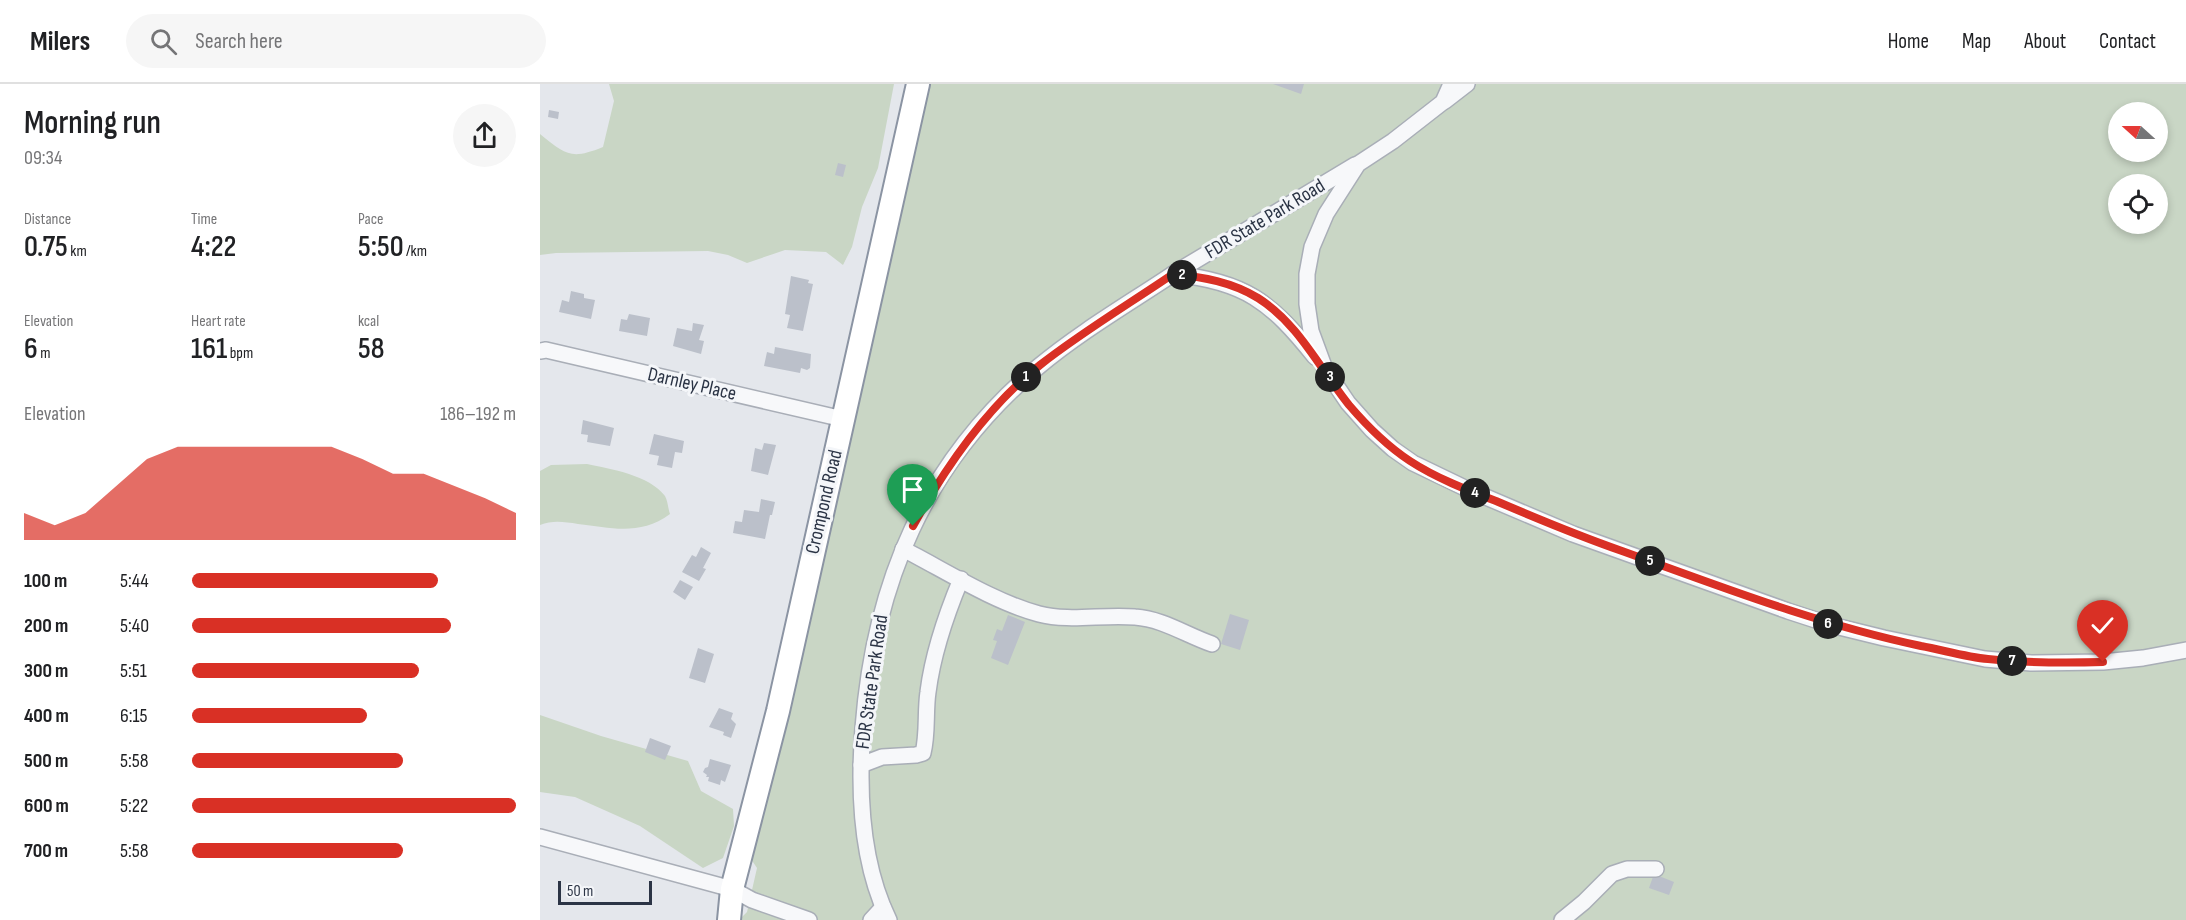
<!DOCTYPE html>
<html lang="en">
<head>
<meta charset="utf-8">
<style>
  body { margin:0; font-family:"Sofia Sans Condensed",sans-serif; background:#f6f6f6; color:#202124; height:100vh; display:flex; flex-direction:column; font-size:22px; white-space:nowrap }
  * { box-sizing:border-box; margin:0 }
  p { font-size:20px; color:#757577 }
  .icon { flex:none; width:33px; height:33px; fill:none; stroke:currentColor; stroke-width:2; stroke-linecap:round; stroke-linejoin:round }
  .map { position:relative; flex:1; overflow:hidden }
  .panel { display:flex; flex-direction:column; background:#fff; width:540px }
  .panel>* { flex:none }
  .needle { width:39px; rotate:291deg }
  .tools { position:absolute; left:1568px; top:18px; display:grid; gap:12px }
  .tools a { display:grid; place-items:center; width:60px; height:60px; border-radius:50%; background:#fff; box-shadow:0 3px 9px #0003; font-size:30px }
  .scale { position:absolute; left:18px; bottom:15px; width:94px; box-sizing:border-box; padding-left:6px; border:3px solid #2b3445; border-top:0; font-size:16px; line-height:21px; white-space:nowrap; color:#2b3445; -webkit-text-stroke:4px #f4f6f9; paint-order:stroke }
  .pin { position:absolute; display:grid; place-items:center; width:51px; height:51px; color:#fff; margin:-62px -26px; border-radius:50% 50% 50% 0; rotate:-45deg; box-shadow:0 0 6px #0007 }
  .pin .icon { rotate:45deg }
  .km { position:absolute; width:30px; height:30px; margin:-15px; border-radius:50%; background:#222; color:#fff; font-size:16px; line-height:30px; text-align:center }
  .round { display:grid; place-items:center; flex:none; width:63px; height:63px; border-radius:32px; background:#f6f6f6 }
  .overview { display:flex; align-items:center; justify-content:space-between; height:102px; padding:0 24px }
  h1 { font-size:33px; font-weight:600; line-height:45px }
  .stats { display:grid; grid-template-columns:repeat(3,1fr); gap:9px; height:102px; padding:6px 24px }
  .stats div { display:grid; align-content:center }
  .stats b { font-size:30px; font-weight:600 }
  .stats small { font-size:16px; font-weight:400 }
  .stats p { font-size:16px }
  .chart { height:168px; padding:12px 24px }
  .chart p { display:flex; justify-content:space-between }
  .chart svg { width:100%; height:108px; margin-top:6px; fill:#d93025; opacity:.7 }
  ul { padding:0 24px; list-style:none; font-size:20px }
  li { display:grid; grid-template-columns:96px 72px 1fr; align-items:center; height:45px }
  li i { height:15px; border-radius:8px; background:#d93025 }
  header { display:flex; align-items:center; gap:36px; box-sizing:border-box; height:84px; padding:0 30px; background:#fff; border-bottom:2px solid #e0e0e0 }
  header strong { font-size:28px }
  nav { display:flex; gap:33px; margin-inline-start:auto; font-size:21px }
  .search { width:420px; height:54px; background:#f6f6f6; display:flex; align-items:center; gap:15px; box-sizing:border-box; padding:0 21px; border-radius:33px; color:#757577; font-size:22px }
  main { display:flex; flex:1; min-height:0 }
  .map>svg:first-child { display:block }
  .green { fill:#c9d6c5; fill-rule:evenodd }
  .building { fill:#bbc0ca }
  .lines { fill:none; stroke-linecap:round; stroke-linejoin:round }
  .minor-casing { stroke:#a9aeb7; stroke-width:18 }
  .highway-casing { stroke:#8b94a3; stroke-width:26 }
  .minor { stroke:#f7f8fa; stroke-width:15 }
  .highway { stroke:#fff; stroke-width:22 }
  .route-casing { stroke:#fff; stroke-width:12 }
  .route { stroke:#d93025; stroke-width:8 }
  .labels { text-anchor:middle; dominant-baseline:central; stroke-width:6; stroke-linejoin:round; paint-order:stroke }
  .street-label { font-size:20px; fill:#2b3445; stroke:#f4f6f9 }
</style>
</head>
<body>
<header>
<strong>Milers</strong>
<div class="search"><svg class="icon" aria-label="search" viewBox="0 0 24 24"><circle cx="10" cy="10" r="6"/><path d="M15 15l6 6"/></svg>Search here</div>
<nav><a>Home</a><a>Map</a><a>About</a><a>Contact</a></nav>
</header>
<main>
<section class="panel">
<div class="overview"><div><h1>Morning run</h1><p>09:34</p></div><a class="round"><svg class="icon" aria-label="share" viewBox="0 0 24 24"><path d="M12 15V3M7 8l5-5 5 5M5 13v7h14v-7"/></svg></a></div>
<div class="stats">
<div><p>Distance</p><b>0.75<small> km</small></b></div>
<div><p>Time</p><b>4:22</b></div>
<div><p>Pace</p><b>5:50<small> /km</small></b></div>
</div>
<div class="stats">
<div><p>Elevation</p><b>6<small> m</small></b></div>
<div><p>Heart rate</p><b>161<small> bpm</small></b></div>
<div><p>kcal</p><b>58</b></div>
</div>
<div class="chart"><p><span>Elevation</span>186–192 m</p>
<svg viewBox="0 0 160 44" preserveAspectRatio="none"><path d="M0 44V33L10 38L20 33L30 22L40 11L50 6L60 6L70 6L80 6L90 6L100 6L110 11L120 17L130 17L140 22L150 27L160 33V44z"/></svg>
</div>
<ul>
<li><b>100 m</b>5:44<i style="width:76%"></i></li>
<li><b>200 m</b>5:40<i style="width:80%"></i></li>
<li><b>300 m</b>5:51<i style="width:70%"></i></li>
<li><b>400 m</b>6:15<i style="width:54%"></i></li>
<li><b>500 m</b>5:58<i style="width:65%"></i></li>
<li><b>600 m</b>5:22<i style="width:100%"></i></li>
<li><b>700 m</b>5:58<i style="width:65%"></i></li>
</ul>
</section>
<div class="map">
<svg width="1646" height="836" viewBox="0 0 1646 836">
  <rect width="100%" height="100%" fill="#e4e7ec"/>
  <g class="green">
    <path d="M69,0H354L338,84L322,123L312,163L303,181L286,168L245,166L207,179L188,171L168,167L16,169L0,171V50C26,71 31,76 63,63L74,17Z"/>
    <path d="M389,0H1646V836H199L207,828L217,784L211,775ZM1578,28H1617V68H1578ZM1578,100H1617V140H1578Z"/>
    <path d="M47,380C71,385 109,391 125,412C128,417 128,425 130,430C100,452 72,444 38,440C24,438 13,436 0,441V387L11,381Z"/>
    <path d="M0,631L61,652L148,677L161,707L193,725L194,742L183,774L163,784L100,742L35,713L0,708Z"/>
  </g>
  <g class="building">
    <path d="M733,0H764L761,10Z"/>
    <path d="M9,26L19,28L18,35L8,33Z"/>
    <path d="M298,79L306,81L303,93L295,91Z"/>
    <path d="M251,192L269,196L268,199L273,200L263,247L247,244L250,231L245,230Z"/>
    <path d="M31,207L44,210V214L55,216L51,235L19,228L22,216L29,218Z"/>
    <path d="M89,230L110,234L107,252L79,247L81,235L87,236Z"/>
    <path d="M153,239L164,241L159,256L164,257L161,270L133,262L137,244L152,247Z"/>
    <path d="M235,263L271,270L270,284L267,286L261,284L260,289L224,282L227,268L234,270Z"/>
    <path d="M43,336L74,344L70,362L47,358L48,351L41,350Z"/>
    <path d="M114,350L144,357L142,369L135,368L132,384L117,381L119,372L109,370Z"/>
    <path d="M224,359L236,361L228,391L211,387L215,364L222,366Z"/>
    <path d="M221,415L235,418L232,431H230L225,455L193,449L195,437L202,438L204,426L219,428Z"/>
    <path d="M161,463L171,469L163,484L166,485L159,497L142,488L152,471L156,473Z"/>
    <path d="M140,496L153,503L145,516L133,508Z"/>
    <path d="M690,530L709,536L700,566L681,560Z"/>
    <path d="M468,531L485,538L468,581L451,574L457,557L453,556L457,545L462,547Z"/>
    <path d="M158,564L174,570L165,599L149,594Z"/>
    <path d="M179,624L193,629L191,635L196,640L191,654L183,651L184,648L169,643Z"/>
    <path d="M110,654L131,662L125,676L105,668Z"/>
    <path d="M170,675L191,681L185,698L181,696L180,701L168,697L169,693H166L167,691L163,688L165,684L168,683Z"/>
    <path d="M1114,790L1134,798L1129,811L1109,804Z"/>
  </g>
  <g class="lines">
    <g class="minor-casing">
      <g id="minor">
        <path d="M911,0L903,18L853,57L818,80L786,130L772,163L767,190V220L771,247L785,285L808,319L832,346L853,365L873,379L927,405L1033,450L1248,527L1291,541L1344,554L1445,575L1491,579L1563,578L1603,574L1646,566"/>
        <path d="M905,17L927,0"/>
        <path d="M633,190L815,81"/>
        <path d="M0,267L6,266L303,335"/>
        <path d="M363,465C404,486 454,518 499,530C530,538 563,530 595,533C623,535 646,551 672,560"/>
        <path d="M321,681L342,673L376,671L383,669C388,649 385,628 388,608C393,568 406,531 421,495"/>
        <path d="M0,753L192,805L212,816L269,836"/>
        <path d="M331,836L343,823"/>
        <path d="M349,836C321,779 318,707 323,644C334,499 385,378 498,283C540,248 588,220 633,190C705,197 731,218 775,273"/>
        <path d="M1022,836L1044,818L1072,790L1087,785H1116"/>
      </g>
    </g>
    <g class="highway-casing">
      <path id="highway" d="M189,836L192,805L238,627L378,0"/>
    </g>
    <use href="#minor" class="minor"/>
    <use href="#highway" class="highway"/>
  </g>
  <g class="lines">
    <g class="route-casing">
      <path id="route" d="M373,442C406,382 446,324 500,281C542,248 589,220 633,190C663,193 692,198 718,214C758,239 780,285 809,321C827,342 847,362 870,377C896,394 927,406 956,417C998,435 1039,452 1082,467C1182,503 1277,540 1381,562C1403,566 1426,573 1448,575C1486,579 1525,579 1563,578"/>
    </g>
    <use href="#route" class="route"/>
  </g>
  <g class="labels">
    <g class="street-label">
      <text transform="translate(725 135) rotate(-31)">FDR State Park Road</text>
      <text transform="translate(152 300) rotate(13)">Darnley Place</text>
      <text transform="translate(284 418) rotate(-77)">Crompond Road</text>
      <text transform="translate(332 598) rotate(-82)">FDR State Park Road</text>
    </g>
  </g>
</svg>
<div class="tools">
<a><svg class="needle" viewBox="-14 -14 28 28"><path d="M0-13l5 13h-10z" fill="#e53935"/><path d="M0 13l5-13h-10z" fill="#757577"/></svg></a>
<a><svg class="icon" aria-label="locate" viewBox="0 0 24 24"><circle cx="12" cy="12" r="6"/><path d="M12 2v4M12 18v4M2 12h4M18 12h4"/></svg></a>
</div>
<div class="scale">50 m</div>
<div class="pin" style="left:373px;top:442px;background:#1e9e55"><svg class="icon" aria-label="arrive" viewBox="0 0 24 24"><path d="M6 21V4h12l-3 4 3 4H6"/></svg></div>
<div class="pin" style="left:1563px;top:578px;background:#d93025"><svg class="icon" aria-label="check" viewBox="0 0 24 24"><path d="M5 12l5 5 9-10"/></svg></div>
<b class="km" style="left:486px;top:293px">1</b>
<b class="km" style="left:642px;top:191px">2</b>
<b class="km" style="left:790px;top:293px">3</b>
<b class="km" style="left:935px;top:409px">4</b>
<b class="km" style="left:1110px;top:477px">5</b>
<b class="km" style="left:1288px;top:540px">6</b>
<b class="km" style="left:1472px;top:577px">7</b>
</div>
</main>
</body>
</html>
